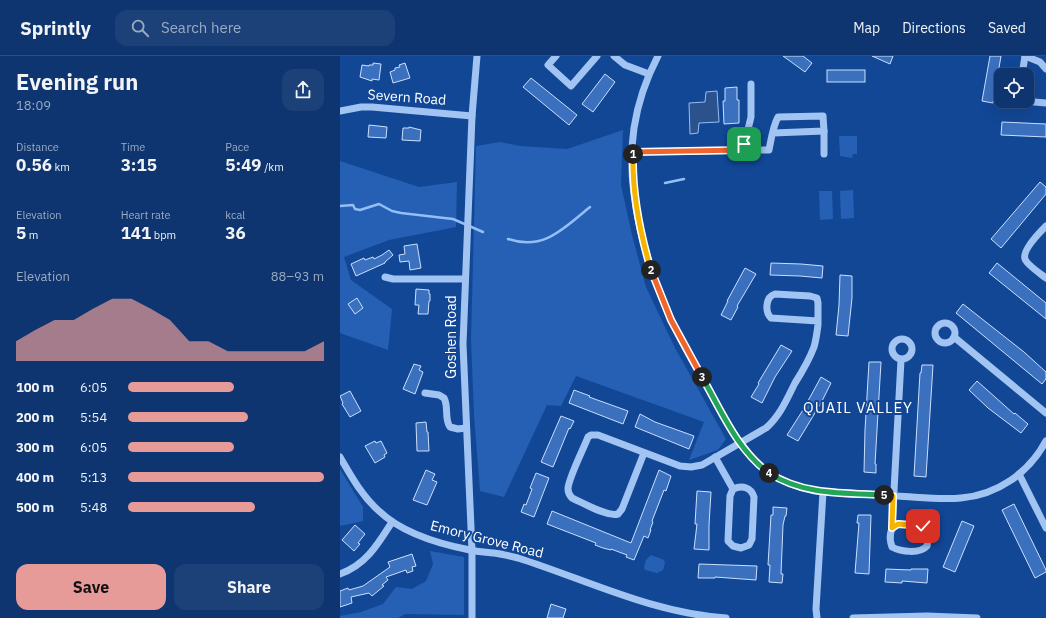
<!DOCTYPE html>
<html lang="en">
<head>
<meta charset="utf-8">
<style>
  body { margin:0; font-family:"IBM Plex Sans",sans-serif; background:#1c4078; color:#f1f3f6; height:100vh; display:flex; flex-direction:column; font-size:15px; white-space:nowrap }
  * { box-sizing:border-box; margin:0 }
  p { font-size:13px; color:#9babc3 }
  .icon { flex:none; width:22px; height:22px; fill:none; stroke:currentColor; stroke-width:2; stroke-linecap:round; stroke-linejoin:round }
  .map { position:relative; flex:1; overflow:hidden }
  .details { display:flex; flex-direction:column; background:#0e3570; width:340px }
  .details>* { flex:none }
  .controls { position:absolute; left:654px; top:12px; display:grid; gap:8px }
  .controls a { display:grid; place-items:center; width:40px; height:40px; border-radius:8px; background:#0e3570; box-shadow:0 4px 16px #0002,0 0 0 1px #2e5083; font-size:20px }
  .pin { position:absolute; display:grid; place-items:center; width:34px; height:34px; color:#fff; margin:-17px; border-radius:8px; box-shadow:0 2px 6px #0006 }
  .km { position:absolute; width:20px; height:20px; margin:-10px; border-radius:50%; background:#222; color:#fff; font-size:11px; line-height:20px; text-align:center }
  .round { display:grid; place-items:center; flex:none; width:42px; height:42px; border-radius:12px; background:#1c4078 }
  .headline { display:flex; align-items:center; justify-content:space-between; height:68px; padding:0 16px }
  h1 { font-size:22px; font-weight:700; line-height:30px }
  .metrics { display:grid; grid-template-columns:repeat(3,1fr); gap:6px; height:68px; padding:4px 16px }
  .metrics div { display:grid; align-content:center }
  .metrics b { font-size:17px; font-weight:700 }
  .metrics small { font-size:11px; font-weight:400 }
  .metrics p { font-size:11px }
  .chart { height:112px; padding:8px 16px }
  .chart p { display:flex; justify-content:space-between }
  .chart svg { width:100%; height:72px; margin-top:4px; fill:#e69b98; opacity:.7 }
  .button { display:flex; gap:8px; margin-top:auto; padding:8px 16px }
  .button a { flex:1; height:46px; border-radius:12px; background:#e69b98; color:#111; font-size:16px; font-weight:700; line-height:46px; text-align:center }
  .button a+a { background:#1c4078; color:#f1f3f6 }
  ul { padding:0 16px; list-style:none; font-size:13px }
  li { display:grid; grid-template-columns:64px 48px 1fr; align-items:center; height:30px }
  li i { height:10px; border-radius:5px; background:#e69b98 }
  header { display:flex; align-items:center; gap:24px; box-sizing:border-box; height:56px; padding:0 20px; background:#0e3570; border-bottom:1px solid #2e5083 }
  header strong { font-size:19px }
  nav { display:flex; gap:22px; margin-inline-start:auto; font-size:14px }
  .search { width:280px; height:36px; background:#1c4078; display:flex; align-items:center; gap:10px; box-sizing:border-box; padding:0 14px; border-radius:12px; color:#9babc3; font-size:15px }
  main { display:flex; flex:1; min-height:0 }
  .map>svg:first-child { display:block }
  .green { fill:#2560b5 }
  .water { fill:#2c528d; stroke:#94bef6 }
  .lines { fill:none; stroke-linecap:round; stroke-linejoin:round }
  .stream { stroke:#94bef6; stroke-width:2.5 }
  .building { fill:#3b70be; stroke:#cadffd }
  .minor { stroke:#a2c4f3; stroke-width:7 }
  .split-1-casing { stroke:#fff; stroke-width:8 }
  .split-2-casing { stroke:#fff; stroke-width:8 }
  .split-3-casing { stroke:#fff; stroke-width:8 }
  .split-4-casing { stroke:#fff; stroke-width:8 }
  .split-5-casing { stroke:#fff; stroke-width:8 }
  .split-6-casing { stroke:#fff; stroke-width:8 }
  .split-1 { stroke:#f0652b; stroke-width:5 }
  .split-2 { stroke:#f5b400; stroke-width:5 }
  .split-3 { stroke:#f0652b; stroke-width:5 }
  .split-4 { stroke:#22a559; stroke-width:5 }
  .split-5 { stroke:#22a559; stroke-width:5 }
  .split-6 { stroke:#f5b400; stroke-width:5 }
  .labels { text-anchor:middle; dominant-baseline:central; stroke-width:4; stroke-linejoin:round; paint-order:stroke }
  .street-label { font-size:14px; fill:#fff; stroke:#124796 }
  .neighbourhood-label { font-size:15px; letter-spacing:1px; fill:#fff; stroke:#124796 }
</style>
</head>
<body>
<header>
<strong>Sprintly</strong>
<div class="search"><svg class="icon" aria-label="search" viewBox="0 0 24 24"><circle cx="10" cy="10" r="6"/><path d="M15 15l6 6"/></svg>Search here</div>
<nav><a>Map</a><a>Directions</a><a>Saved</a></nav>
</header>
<main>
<section class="details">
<div class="headline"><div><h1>Evening run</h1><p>18:09</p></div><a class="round"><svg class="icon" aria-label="share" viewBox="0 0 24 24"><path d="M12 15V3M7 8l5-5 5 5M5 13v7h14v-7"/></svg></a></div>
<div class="metrics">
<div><p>Distance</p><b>0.56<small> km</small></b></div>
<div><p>Time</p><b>3:15</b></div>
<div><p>Pace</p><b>5:49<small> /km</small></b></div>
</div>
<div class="metrics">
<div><p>Elevation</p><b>5<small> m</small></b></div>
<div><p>Heart rate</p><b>141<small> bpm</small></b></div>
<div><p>kcal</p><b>36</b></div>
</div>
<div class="chart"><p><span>Elevation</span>88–93 m</p>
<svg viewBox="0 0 160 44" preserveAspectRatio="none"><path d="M0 44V32L10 25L20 19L30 19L40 12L50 6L60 6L70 12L80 19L90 32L100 32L110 38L120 38L130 38L140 38L150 38L160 32V44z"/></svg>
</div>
<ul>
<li><b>100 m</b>6:05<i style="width:54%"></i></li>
<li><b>200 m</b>5:54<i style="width:61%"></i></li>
<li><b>300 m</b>6:05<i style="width:54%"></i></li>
<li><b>400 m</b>5:13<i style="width:100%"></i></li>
<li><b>500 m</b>5:48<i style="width:65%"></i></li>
</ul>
<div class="button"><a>Save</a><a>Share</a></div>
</section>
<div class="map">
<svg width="706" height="562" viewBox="0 0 706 562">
  <rect width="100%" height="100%" fill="#124796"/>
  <g class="green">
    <path d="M283,74L281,129L292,179L306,231L335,292L386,383L378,394L349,404L364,366L236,320L221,350L207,349L164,441L140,435L134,359L131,284L136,90L160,86L180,90L227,93Z"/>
    <path d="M499,80H517V98H513L512,102L500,100Z"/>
    <path d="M0,105L79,131L117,126L116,171L49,184L4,201L11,224L52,253L48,294L0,277Z"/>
    <path d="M513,134L514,162L501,163L500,135Z"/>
    <path d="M479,135H492L493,163L480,164Z"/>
    <path d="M0,413L23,451V465L0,470Z"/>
    <path d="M90,495L124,501V559L65,558L58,562H0V560L21,556L43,548L56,531L72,533L86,525L93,508Z"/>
    <path d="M311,499L324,504L325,507L323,514L317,517L305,514L304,511L306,504Z"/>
  </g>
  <path class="water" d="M377,35L379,66L359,67L358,77L350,78L349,47L365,46L366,36Z"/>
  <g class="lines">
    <g class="stream">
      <path d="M325,127L344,123"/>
      <path d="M0,150L13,149L15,153L20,154L39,148L52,155L61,157L113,163L143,176"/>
      <path d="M168,183C204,195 224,172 250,151"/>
    </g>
  </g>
  <g class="building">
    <path d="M443,0H463L472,7L465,16Z"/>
    <path d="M532,0H553L550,8Z"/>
    <path d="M650,0H661L653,47L642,45Z"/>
    <path d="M33,7L41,8L39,24L32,23V25L20,21L22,9L29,10V9H33Z"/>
    <path d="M65,7L70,22L53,27L50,16L55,14V12L60,11L59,9Z"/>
    <rect x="487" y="14" width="38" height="12"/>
    <path d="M265,18L275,26L253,56L242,48Z"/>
    <path d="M191,22L237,59L229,69L183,31Z"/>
    <path d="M397,31V44H399V67L384,68L383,45H385V32Z"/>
    <path d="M662,66L706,68V81L661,79Z"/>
    <path d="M29,69L47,71L46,82L28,81Z"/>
    <path d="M69,71L81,74L80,85L62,84L63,72H69Z"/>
    <path d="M700,126L706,131V138L661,192L651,183Z"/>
    <path d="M77,188L81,212L70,214L69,205L60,206L59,199L65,198L64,190Z"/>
    <path d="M49,194L53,199L45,206V207L16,220L11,208L24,202L25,204L33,201L34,203L42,199Z"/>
    <path d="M431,207L461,208L483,210L482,222L460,220L430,219Z"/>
    <path d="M657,207L706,247V263L649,217Z"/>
    <path d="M405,212L416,218L397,250L398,251L391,264L381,259L388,245H387Z"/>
    <path d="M500,219L512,220V242L508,280L496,279L499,249Z"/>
    <path d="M76,233L89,234V238H90V245H89L88,258H78L79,249H75Z"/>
    <path d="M17,242L23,252L15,258L8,248Z"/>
    <path d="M623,248L684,296L706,316V323L702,328L616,257Z"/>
    <path d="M441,289L452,295L435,321L422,347L411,341L419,328L418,327Z"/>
    <path d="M529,306H541L535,408H536V417L524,416L525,374Z"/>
    <path d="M74,308L81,310L79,314L83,316L75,338L63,333Z"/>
    <path d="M582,309H593L586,421L574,420L580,317H581Z"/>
    <path d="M481,321L491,327L481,347L458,385L447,379L463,354Z"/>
    <path d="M637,325L674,358L675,357L688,368L681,377L648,352L629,334Z"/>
    <path d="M234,334L250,340L249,341L288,355L283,368L229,347Z"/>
    <path d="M10,335L21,355L10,361L2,348L3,347L0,340Z"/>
    <path d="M300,358L315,366L354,380L349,393L295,371Z"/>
    <path d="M221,360L234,365L230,373L229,372L213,411L201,406Z"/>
    <path d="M86,366L87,376H88L89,395H77L76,367Z"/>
    <path d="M35,385L36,387L41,385L47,397L44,399L45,401L35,407L25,390Z"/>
    <path d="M86,414L95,418L92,424L97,426L87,449L73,444Z"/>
    <path d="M319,414L331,420L326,435L324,434L312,465L313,466L310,474H311L308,482L304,480L294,504L286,501L287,499L271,493V494L263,492L255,489L256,487L207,468L212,455L291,487Z"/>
    <path d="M196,417L209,422L194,461L181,456L184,448L186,449L192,433L190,432Z"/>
    <path d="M357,435L371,436L369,469V494L354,493L357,468H355Z"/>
    <path d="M674,448L706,514V516L695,522L662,454Z"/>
    <path d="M433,451L447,452L446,460H445L443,469L441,518H443L442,527L429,526L430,509H428L431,459H433Z"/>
    <path d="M518,459H531L529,518L515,517L519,467H517Z"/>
    <path d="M622,465L634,470L615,516L603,511Z"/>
    <path d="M15,469L25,478L18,487L20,488L14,495L2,484Z"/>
    <path d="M72,498L76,510L72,511L73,515L67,517L66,514L46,521L48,524L42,529L44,530L32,540L29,537L11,541L12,547L0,551V535L8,532L9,534L23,530L50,511L48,506Z"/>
    <path d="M359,508L417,510L416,524L375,521V522H358Z"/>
    <path d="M546,513L571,514V513H588L587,527L562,525V527L545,526Z"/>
    <path d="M211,548L226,553L223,562H207Z"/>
  </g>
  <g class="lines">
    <g class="minor">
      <path d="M216,0L208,9L231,30L257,0"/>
      <path d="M274,0L285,9L309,18"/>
      <path d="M318,0C306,23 298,46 294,72C285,134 305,207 331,263C341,286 354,308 367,330C395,380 412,423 475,435C502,437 530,438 557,440C578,441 600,444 621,442C657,439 689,417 706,385"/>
      <path d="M685,0L700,6L706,13"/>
      <path d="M682,19L685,0"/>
      <path d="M683,45L706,47"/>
      <path d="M0,55L21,51H32L132,60"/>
      <path d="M484,75V98"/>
      <path d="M403,94L411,61V28"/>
      <path d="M293,96L429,94C431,84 433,70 438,61L483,60L484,75L433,77"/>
      <path d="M706,170C700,176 682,194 685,203C687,209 701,218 706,222"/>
      <path d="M45,221L53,223H125"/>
      <circle cx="605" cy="277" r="10"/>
      <path d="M614,281L706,357"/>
      <circle cx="562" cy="293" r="10"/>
      <path d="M85,337L99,339L104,342C109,351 104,363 110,371L118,373L126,372"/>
      <path d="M304,397L282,453L278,458C267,461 243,447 232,442C229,439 228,437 228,433C228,423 244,392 248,381L251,379H258L340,410L351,411L362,409L426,372C440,360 447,343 455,327C462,316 469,304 474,291C476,284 477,277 478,269V247L477,242L470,240L435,238C425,241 425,256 431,262L478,265"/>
      <path d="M0,401C11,420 22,440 39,455C62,477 99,488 130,494C138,496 146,496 154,497C162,498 170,500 178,502C247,524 312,557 386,562"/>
      <path d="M375,401L393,433L390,440L388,485L393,490L401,492L409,489L412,483L414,441C411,431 402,429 393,433"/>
      <path d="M679,418L706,472"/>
      <path d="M558,468L579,469L585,471L589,478L587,490C580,498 561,496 552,491C549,483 549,471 558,468Z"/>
      <path d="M552,472L561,304"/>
      <path d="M0,518C26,509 38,488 52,466"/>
      <path d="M132,562V495L123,288L132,60L137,0"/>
      <path d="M477,562L476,553L483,436"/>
      <path d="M513,562L587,560L637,562"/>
    </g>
  </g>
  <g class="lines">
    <g class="split-1-casing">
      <path id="split-1" d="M293,98V96L403,94L404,88"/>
    </g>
    <g class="split-2-casing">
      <path id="split-2" d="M293,98C292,137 300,177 311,214"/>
    </g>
    <g class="split-3-casing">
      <path id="split-3" d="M311,214L331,264L362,321"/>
    </g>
    <g class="split-4-casing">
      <path id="split-4" d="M362,321C381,354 397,394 429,417"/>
    </g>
    <g class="split-5-casing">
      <path id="split-5" d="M429,417C463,439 504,437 544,439"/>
    </g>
    <g class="split-6-casing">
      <path id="split-6" d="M544,439L553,440L552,472L558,468L583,470"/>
    </g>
    <use href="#split-1" class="split-1"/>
    <use href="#split-2" class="split-2"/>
    <use href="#split-3" class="split-3"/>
    <use href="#split-4" class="split-4"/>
    <use href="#split-5" class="split-5"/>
    <use href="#split-6" class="split-6"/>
  </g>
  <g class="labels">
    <g class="street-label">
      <text transform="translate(67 41) rotate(4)">Severn Road</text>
      <text transform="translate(111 281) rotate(-90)">Goshen Road</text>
      <text transform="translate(147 483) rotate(14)">Emory Grove Road</text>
    </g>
    <g class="neighbourhood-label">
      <text x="518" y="351">QUAIL VALLEY</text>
    </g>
  </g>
</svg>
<div class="controls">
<a><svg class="icon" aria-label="locate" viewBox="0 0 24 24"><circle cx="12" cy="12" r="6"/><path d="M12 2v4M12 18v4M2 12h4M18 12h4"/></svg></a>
</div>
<div class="pin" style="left:404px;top:88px;background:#1e9e55"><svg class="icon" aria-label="arrive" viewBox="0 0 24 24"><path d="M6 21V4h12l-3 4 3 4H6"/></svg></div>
<div class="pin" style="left:583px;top:470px;background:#d93025"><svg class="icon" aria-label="check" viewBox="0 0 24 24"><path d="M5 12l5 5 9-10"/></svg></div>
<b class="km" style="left:293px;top:98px">1</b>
<b class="km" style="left:311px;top:214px">2</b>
<b class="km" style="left:362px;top:321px">3</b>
<b class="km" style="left:429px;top:417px">4</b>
<b class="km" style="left:544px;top:439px">5</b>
</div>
</main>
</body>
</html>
